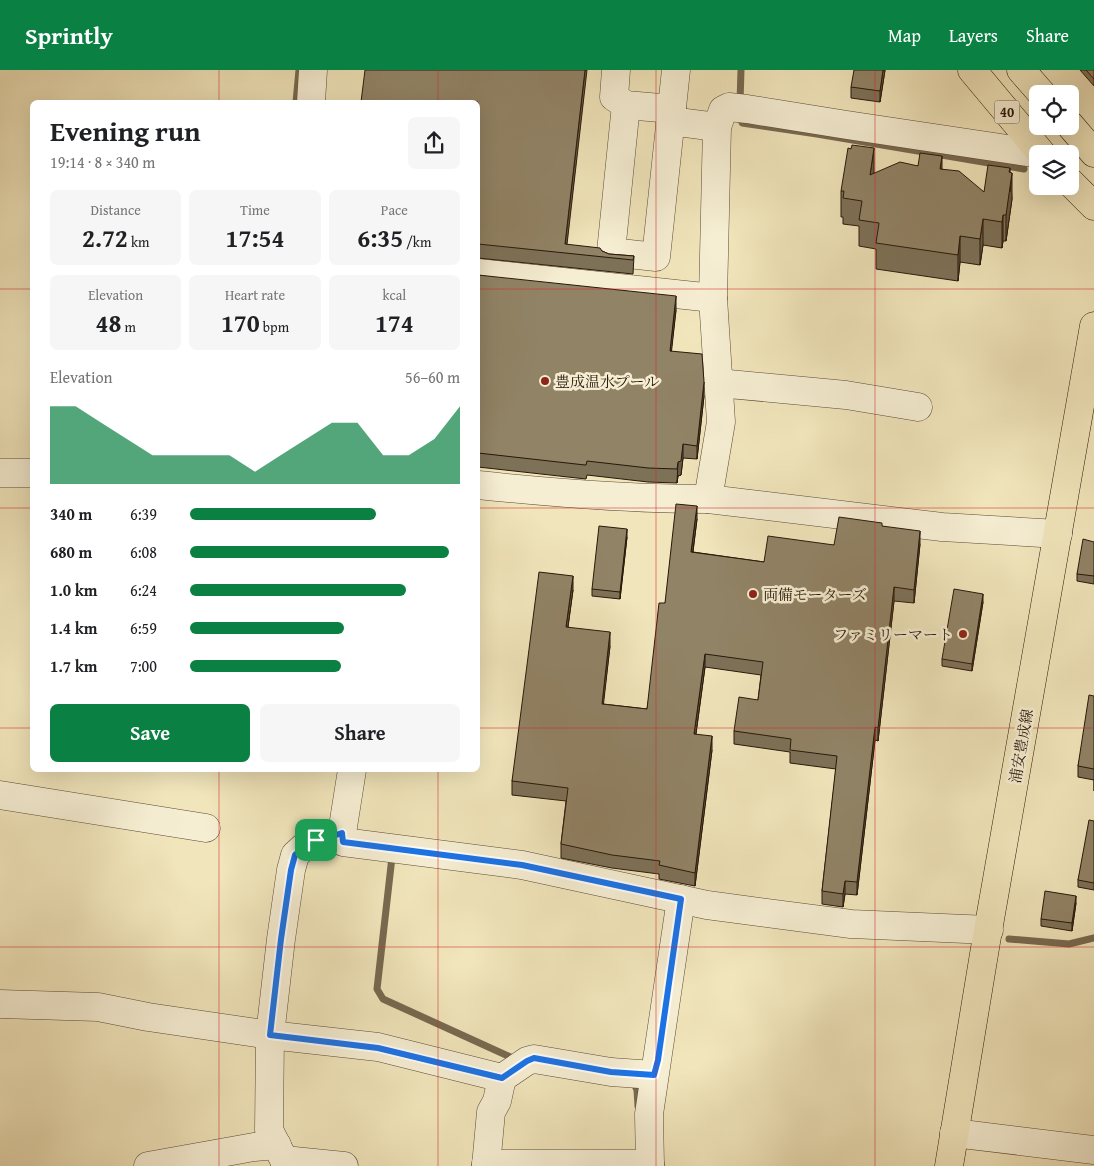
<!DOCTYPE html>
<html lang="en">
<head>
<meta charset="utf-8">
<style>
  body { margin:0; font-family:"Gentium Book Plus","Noto Serif JP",serif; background:#f6f6f6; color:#202124; height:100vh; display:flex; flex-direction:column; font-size:19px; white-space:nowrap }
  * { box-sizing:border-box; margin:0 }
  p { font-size:16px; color:#757577 }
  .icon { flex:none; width:28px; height:28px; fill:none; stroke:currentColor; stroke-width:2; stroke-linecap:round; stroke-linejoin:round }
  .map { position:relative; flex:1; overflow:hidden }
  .sheet { position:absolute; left:30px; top:30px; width:450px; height:672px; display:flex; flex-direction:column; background:#fff; border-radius:8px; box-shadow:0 5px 20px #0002 }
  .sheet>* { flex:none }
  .fabs { position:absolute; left:1029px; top:15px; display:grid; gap:10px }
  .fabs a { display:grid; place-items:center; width:50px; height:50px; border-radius:8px; background:#fff; box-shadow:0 5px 20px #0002; font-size:25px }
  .pin { position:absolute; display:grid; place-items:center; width:42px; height:42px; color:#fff; margin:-21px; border-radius:10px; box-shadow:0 2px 8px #0006 }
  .round { display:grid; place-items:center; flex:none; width:52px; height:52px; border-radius:8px; background:#f6f6f6 }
  .headline { display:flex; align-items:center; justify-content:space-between; height:85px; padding:0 20px }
  h1 { font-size:28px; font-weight:700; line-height:38px }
  .figures { display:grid; grid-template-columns:repeat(3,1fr); gap:8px; height:85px; padding:5px 20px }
  .figures div { display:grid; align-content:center; border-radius:8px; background:#f6f6f6; text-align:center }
  .figures b { font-size:25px; font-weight:700 }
  .figures small { font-size:14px; font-weight:400 }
  .figures p { font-size:14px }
  .chart { height:140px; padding:10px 20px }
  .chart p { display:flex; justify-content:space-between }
  .chart svg { width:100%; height:90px; margin-top:5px; fill:#0b8043; opacity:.7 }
  .action { display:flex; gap:10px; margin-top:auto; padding:10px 20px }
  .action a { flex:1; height:58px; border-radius:8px; background:#0b8043; color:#fff; font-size:20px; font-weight:700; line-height:58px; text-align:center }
  .action a+a { background:#f6f6f6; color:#202124 }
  ul { padding:0 20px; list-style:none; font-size:16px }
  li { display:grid; grid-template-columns:80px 60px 1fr; align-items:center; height:38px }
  li i { height:12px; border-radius:6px; background:#0b8043 }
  header { display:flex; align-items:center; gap:30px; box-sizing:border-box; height:70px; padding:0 25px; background:#0b8043; color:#fff }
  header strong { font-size:24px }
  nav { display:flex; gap:28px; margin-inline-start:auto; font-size:18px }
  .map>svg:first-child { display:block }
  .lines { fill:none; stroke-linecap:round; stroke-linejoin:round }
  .stream { stroke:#786950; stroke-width:7 }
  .minor-casing { stroke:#5b4b36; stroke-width:29 }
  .major-casing { stroke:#29180a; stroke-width:29 }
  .minor { stroke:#f6eed3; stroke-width:28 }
  .major { stroke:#f1e5bb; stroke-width:28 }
  .wall { fill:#7d7158; stroke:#29180a }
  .shaded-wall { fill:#665c47; stroke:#29180a }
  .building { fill:#918366; stroke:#29180a }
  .route-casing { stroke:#fff; stroke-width:10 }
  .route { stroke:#1a73e8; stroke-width:6 }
  .grid { fill:none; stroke:#d62828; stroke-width:1; stroke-opacity:0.55 }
  .poi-dot { fill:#8f2418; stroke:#f6eed3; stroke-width:2 }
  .labels { text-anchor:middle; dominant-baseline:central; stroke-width:5; stroke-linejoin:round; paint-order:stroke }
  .shield { fill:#f6eed3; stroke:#665846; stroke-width:1 }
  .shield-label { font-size:14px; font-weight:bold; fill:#29180a }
  .poi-label { font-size:15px; fill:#29180a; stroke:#f6eed3; text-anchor:start }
  .street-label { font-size:15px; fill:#29180a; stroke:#f6eed3 }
</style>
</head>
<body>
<header>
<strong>Sprintly</strong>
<nav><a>Map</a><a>Layers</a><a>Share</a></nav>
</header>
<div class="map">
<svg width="1094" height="1096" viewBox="0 0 1094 1096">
  <rect width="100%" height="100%" fill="#f1e5bb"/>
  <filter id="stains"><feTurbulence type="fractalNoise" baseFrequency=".004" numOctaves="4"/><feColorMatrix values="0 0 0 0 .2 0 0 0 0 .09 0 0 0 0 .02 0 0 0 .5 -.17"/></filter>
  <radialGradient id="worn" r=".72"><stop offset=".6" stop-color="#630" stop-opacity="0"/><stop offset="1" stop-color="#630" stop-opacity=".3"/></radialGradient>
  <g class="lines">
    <g class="stream">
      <path d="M296,32L299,0"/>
      <path d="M740,32L741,0"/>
      <path d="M741,43L742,53L817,64L1024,99"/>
      <path d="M392,787L377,919L383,929L517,990"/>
      <path d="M1009,869L1069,874L1094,868"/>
      <path d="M633,1011L637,1020L638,1036"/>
    </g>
    <g class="minor-casing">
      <g id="minor">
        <path d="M616,0L614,27L626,35L672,39"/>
        <path d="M311,32L313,0"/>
        <path d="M626,35L611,182L656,187L676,0"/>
        <path d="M670,51L717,57"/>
        <path d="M478,203L713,228"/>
        <path d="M718,313L846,325L918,337"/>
        <path d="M0,403H32"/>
        <path d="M478,415C554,423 631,429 708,429L942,457L1058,464"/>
        <path d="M708,429L721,352L713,228L717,57L723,40L729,37L747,39L847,55L1040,84"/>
        <path d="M0,725L206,758"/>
        <path d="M342,763L343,772L522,795L707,835L851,854L989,860"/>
        <path d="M0,934L98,937L148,947L270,965L378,977L502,1008L527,991L534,989L611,1002L654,1005"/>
        <path d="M954,1063L1094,1080"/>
        <path d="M284,1090L344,1096"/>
        <path d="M486,1094H650"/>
        <path d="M148,1096L254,1077L277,1075"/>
        <path d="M287,1096L269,1060L270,965L281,869L291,800L295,785L306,775L342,763L352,700"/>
        <path d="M486,1096L491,1042L497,1031L502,1008"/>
        <path d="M650,1096L649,1044L681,829"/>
      </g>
    </g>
    <g class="major-casing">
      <g id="major">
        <path d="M972,0L1042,84"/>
        <path d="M1021,0L1042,24"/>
        <path d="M1070,55L1094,83"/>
        <path d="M1070,112L1094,136"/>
        <path d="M949,1096L986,872L1094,256"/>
      </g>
    </g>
    <use href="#minor" class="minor"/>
    <use href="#major" class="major"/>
  </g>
  <g class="wall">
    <path d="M885,0L880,32L851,28V17Z"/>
    <path d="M1080,0H1094V16Z"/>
    <path d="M478,32L567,175L602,181L609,184L634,186L633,204L478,188Z"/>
    <path d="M918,96L942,99L984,122L1010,102L1012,129L1006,171H1003L1002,178L983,175L980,195L960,192L958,211L876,199V179L859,176V156L843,154V147H841V121L874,103Z"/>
    <path d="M478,205L676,240L671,281L704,326L697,389L683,388L681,405L678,406L677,413L648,412L587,405L586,409L478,397Z"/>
    <path d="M697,449L693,482L764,492L834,475L882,456L920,474L914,533L894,531L878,671L875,670L857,825L845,824L843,837L822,834V821L836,699L790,693V682L734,674V661L758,630L761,605L705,597L696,664L712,680L695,816L659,809V804L612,798L561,788V774L566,731L512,725V711L573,520L568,557L610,576L603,634L647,639L665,533Z"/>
    <path d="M627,467L620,529L592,526V519Z"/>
    <path d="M1094,472V514L1077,511V504Z"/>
    <path d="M983,532L972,601L942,596V589Z"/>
    <path d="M1094,626V721V710L1078,707V696Z"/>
    <path d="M1094,751V820L1078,817V810Z"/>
    <path d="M1076,833L1072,861L1041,856V849Z"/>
  </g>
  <g class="shaded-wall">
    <path d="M585,0H587L566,183L565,174Z"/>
    <path d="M883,0H885L880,32V21Z"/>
    <path d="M874,78V104L870,105Z"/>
    <path d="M942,86V112L940,99Z"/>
    <path d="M1010,98V122L1012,103V129L1006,171V145Z"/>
    <path d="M1003,145V171L1002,178V152Z"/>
    <path d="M983,149V175L980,195V169Z"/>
    <path d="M960,166V192L958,211V185Z"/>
    <path d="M676,226V240L670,295V281Z"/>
    <path d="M704,312V326L697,389V376Z"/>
    <path d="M683,374V388L681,405L678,406L677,413L678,392Z"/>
    <path d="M697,436V449L691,495V482Z"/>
    <path d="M627,459V467L620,529V522Z"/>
    <path d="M920,461V474L914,533V520Z"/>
    <path d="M573,506V520L566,570V557Z"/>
    <path d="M894,517V531L878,671V658Z"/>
    <path d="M983,524V532L972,601V594Z"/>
    <path d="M610,562V576L602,647V634Z"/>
    <path d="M705,584V597L694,677V664Z"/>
    <path d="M875,657V670L857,825V812Z"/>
    <path d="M712,666V680L695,816V803Z"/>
    <path d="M845,811V824L843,837V824Z"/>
    <path d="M1076,826V833L1072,861V853Z"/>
  </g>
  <g class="building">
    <path d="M365,0H585L565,174L600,178L602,181L609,184L634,186L633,190L478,174V32H361Z"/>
    <path d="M854,0H883L880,21L851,17Z"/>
    <path d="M1086,0H1094V9Z"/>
    <path d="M852,75L874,78L870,105L900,92L918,96L920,83L942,86L940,99L959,101L984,122L988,95L1010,98L1009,102L1012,103L1006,145H1003L1002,152L983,149L980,169L960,166L958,185L876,173L879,153L859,150L862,131L843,128L844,121H841L848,78L851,79Z"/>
    <path d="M478,205L676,226L670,281L702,284L704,312L697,376L683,374L681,391L678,392L677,399L648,398L587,391L586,395H585L478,383Z"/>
    <path d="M676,434L697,436L691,482L764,492L768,466L834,475L839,447L882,453V456L920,461L914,520L894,517L878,658L875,657L857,812L845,811L843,824L822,821L837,686L790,680L791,669L734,661L739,627L758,630L763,592L705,584L694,664L712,666L695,803L659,795L660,791L612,785L561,774L568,718L512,711L539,502L573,506L566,557L610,562L602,634L647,639L659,533H665Z"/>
    <path d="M599,456L627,459L620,522L592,519Z"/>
    <path d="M1083,469L1094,472V506L1077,504Z"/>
    <path d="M954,519L983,524L972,594L942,589Z"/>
    <path d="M1089,625L1094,626V699L1078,696Z"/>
    <path d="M1089,750L1094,751V813L1078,810Z"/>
    <path d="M1045,821L1076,826L1072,853L1041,849Z"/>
  </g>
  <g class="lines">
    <g class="route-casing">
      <path id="route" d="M342,763L343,772L522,795L681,829L658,990L654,1005L611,1002L534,988L527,991L502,1008L378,978L270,965L281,869L291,800L295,785L306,775Z"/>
    </g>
    <use href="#route" class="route"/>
  </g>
  <path class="grid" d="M219,0V32M438,0V32M656,0V1096M875,0V1096M0,219H32M478,219H1094M0,438H32M478,438H1094M0,658H32M478,658H1094M219,700V1096M438,700V1096M0,877H1094"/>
  <g class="poi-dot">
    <circle cx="545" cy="311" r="5"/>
    <circle cx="753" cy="524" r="5"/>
    <circle cx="963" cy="564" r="5"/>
  </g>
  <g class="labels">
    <rect class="shield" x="994.5" y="30.5" width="25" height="23" rx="4"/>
    <g class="shield-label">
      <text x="1007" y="42">40</text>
    </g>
    <g class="poi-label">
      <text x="555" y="311">豊成温水プール</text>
      <text x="763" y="524">両備モーターズ</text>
      <text x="953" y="564" text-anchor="end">ファミリーマート</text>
    </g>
    <g class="street-label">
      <text transform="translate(1021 676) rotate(-80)">浦安豊成線</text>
    </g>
  </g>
  <rect width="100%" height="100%" filter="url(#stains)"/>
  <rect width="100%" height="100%" fill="url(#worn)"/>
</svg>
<div class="fabs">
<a><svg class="icon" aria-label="locate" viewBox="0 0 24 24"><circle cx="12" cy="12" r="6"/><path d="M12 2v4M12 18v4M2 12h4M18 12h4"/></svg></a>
<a><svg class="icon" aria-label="layers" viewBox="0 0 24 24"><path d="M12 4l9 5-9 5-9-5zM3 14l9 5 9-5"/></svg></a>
</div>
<div class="pin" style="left:316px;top:770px;background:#1e9e55"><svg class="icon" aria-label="arrive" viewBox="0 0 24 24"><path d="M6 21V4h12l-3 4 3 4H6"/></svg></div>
<section class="sheet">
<div class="headline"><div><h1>Evening run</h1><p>19:14 · 8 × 340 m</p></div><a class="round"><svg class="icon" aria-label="share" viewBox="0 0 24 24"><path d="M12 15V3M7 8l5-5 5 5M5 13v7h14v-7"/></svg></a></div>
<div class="figures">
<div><p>Distance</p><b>2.72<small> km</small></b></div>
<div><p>Time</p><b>17:54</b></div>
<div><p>Pace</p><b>6:35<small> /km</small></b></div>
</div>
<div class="figures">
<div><p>Elevation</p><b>48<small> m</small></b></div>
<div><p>Heart rate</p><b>170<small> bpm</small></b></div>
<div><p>kcal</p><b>174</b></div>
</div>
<div class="chart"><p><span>Elevation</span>56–60 m</p>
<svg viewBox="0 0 160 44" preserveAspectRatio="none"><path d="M0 44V6L10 6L20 14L30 22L40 30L50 30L60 30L70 30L80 38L90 30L100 22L110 14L120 14L130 30L140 30L150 22L160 6V44z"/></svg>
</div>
<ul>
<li><b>340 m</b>6:39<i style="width:69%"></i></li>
<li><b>680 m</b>6:08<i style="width:96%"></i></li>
<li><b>1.0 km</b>6:24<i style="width:80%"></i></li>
<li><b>1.4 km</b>6:59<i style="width:57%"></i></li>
<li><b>1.7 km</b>7:00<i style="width:56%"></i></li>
</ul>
<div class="action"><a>Save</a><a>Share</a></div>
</section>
</div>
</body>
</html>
